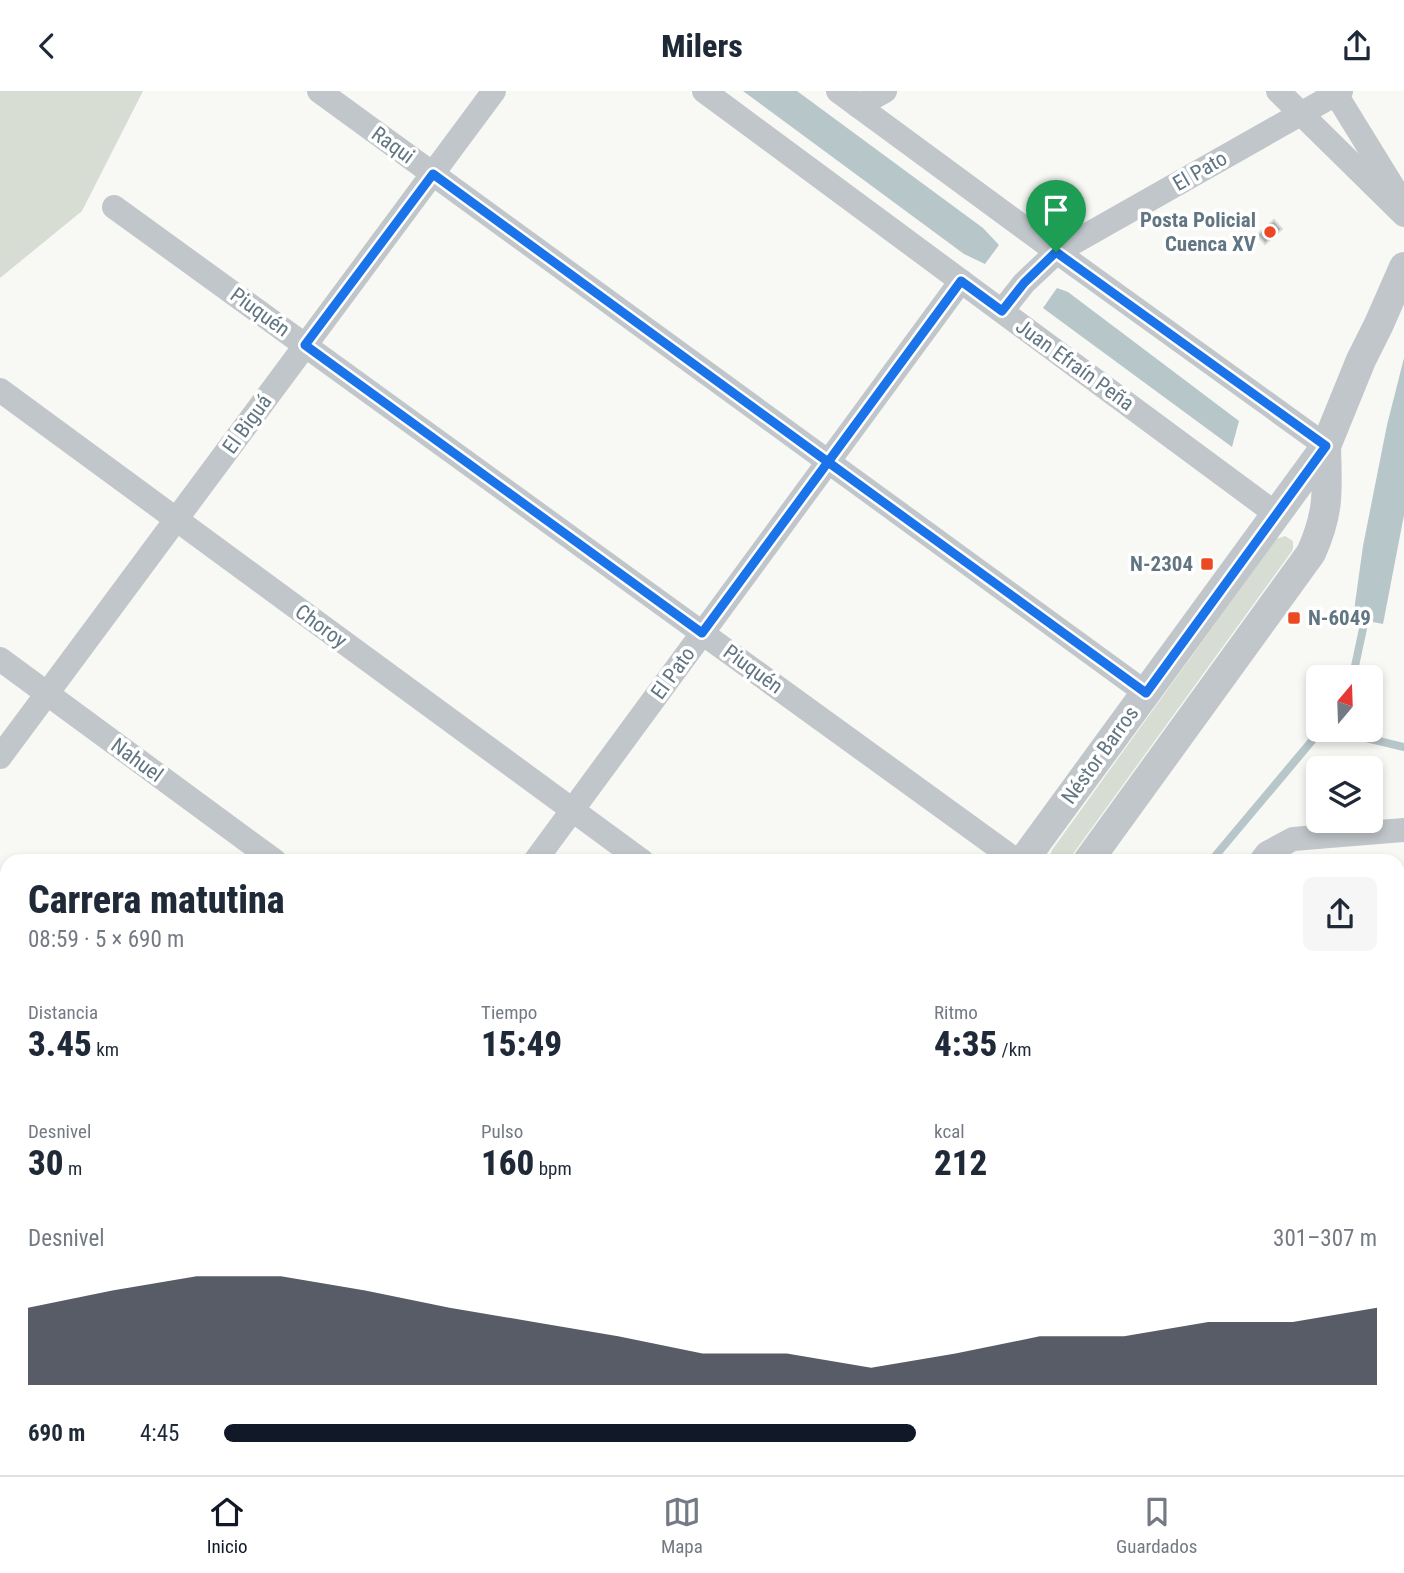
<!DOCTYPE html>
<html lang="es">
<head>
<meta charset="utf-8">
<style>
  body { margin:0; font-family:"Roboto Condensed",sans-serif; background:#f6f6f7; color:#1f2937; height:100vh; display:flex; flex-direction:column; font-size:26px; white-space:nowrap }
  * { box-sizing:border-box; margin:0 }
  p { font-size:23px; color:#747a83 }
  .icon { flex:none; width:38px; height:38px; fill:none; stroke:currentColor; stroke-width:2; stroke-linecap:round; stroke-linejoin:round }
  .map { position:relative; flex:1; overflow:hidden }
  .drawer { position:absolute; left:0px; top:763px; width:1405px; height:621px; display:flex; flex-direction:column; background:#fff; border-radius:21px 21px 0 0; box-shadow:0 4px 10px #0003 }
  .drawer>* { flex:none }
  .needle { width:46px; rotate:19deg }
  .buttons { position:absolute; left:1306px; top:574px; display:grid; gap:14px }
  .buttons a { display:grid; place-items:center; width:77px; height:77px; border-radius:10px; background:#fff; box-shadow:0 4px 10px #0003; font-size:35px }
  .pin { position:absolute; display:grid; place-items:center; width:60px; height:60px; color:#fff; margin:-72px -30px; border-radius:50% 50% 50% 0; rotate:-45deg; box-shadow:0 0 7px #0007 }
  .pin .icon { rotate:45deg }
  .round { display:grid; place-items:center; flex:none; width:74px; height:74px; border-radius:10px; background:#f6f6f7 }
  .summary { display:flex; align-items:center; justify-content:space-between; height:119px; padding:0 28px }
  h1 { font-size:38px; font-weight:800; line-height:52px }
  .stats { display:grid; grid-template-columns:repeat(3,1fr); gap:10px; height:119px; padding:7px 28px }
  .stats div { display:grid; align-content:center }
  .stats b { font-size:35px; font-weight:800 }
  .stats small { font-size:19px; font-weight:400 }
  .stats p { font-size:19px }
  .chart { height:196px; padding:14px 28px }
  .chart p { display:flex; justify-content:space-between }
  .chart svg { width:100%; height:126px; margin-top:7px; fill:#111827; opacity:.7 }
  ul { padding:0 28px; list-style:none; font-size:23px }
  li { display:grid; grid-template-columns:112px 84px 1fr; align-items:center; height:52px }
  li i { height:18px; border-radius:9px; background:#111827 }
  header { display:flex; justify-content:space-between; align-items:center; height:91px; padding:0 28px; background:#fff; font-size:32px; font-weight:800 }
  .tabs { display:flex; justify-content:space-around; align-items:center; height:98px; border-top:2px solid #e0e1e3; background:#fff; font-size:19px; color:#747a83 }
  .tabs a { display:grid; justify-items:center; gap:4px }
  .tabs .active { color:#111827 }
  .map>svg:first-child { display:block }
  .green { fill:#d8ddd4 }
  .water { fill:#b7c6c9 }
  .lines { fill:none; stroke-linecap:round; stroke-linejoin:round }
  .stream { stroke:#b7c6c9; stroke-width:8 }
  .building { fill:#a7b1b7; stroke:#dadad7; stroke-width:2 }
  .path { stroke:#b9bdc0; stroke-width:4.5; stroke-dasharray:3.5 3.5; stroke-linecap:butt }
  .minor { stroke:#c1c6ca; stroke-width:24 }
  .tertiary { stroke:#c1c6ca; stroke-width:30 }
  .route-casing { stroke:#fff; stroke-width:14 }
  .route { stroke:#1a73e8; stroke-width:9 }
  .poi-dot { fill:#ec4821; stroke:#fff; stroke-width:2.5 }
  .labels { text-anchor:middle; dominant-baseline:central; stroke-width:7; stroke-linejoin:round; paint-order:stroke }
  .street-label { font-size:21px; fill:#617582; stroke:#fff }
  .poi-label { font-size:21px; font-weight:bold; fill:#617582; stroke:#fff; text-anchor:end }
</style>
</head>
<body>
<header><svg class="icon" aria-label="back" viewBox="0 0 24 24"><path d="M15 5l-7 7 7 7"/></svg>Milers<svg class="icon" aria-label="share" viewBox="0 0 24 24"><path d="M12 15V3M7 8l5-5 5 5M5 13v7h14v-7"/></svg></header>
<div class="map">
<svg width="1404" height="1384" viewBox="0 0 1404 1384">
  <rect width="100%" height="100%" fill="#f8f8f5"/>
  <g class="green">
    <path d="M0,0H143L82,120L0,187Z"/>
    <path d="M1285,445L1293,450V457L1292,460L1068,770H1051L1050,765L1052,759L1276,448Z"/>
    <path d="M0,1145L7,1150V1377H58L54,1384H0Z"/>
    <path d="M143,1377H264L273,1384H138Z"/>
    <path d="M1065,1377H1236L1234,1384H1056Z"/>
  </g>
  <g class="water">
    <path d="M743,0H797L983,137L999,154L985,173L964,163Z"/>
    <path d="M1057,197L1068,201L1239,330L1232,356L1043,217Z"/>
    <path d="M1404,267V424L1383,533L1353,527L1363,455L1387,334Z"/>
  </g>
  <g class="lines">
    <g class="stream">
      <path d="M1350,586L1355,575L1367,519"/>
      <path d="M1333,639L1404,656"/>
      <path d="M1211,770L1321,639"/>
      <path d="M816,1384L820,1377"/>
    </g>
  </g>
  <path class="building" d="M1274,129L1282,138L1265,153L1257,144Z"/>
  <g class="lines">
    <g class="path">
      <path d="M0,1167L7,1172"/>
      <path d="M0,1287L7,1285"/>
      <path d="M0,1367L7,1373"/>
      <path d="M12,1377L20,1384"/>
      <path d="M40,1384L45,1377"/>
      <path d="M1213,1384L1215,1377"/>
    </g>
    <g class="minor">
      <path d="M319,0L1146,602"/>
      <path d="M704,0L1276,423"/>
      <path d="M838,0L1057,161L1326,355"/>
      <path d="M1278,0L1404,124"/>
      <path d="M1334,0L1400,107"/>
      <path d="M858,15L885,0"/>
      <path d="M114,116L1017,770"/>
      <path d="M1002,220L1024,192L1057,161L1341,0"/>
      <path d="M0,299L642,770"/>
      <path d="M0,568L275,770"/>
      <path d="M0,666L494,0"/>
      <path d="M535,770L961,190"/>
      <path d="M1261,770L1267,762L1293,748L1404,739"/>
      <path d="M0,839L7,844"/>
      <path d="M1398,1052L1404,1054"/>
      <path d="M0,1117L7,1123"/>
      <path d="M1398,1273L1404,1275"/>
      <path d="M347,1377L356,1384"/>
      <path d="M83,1384L88,1377"/>
      <path d="M1030,1384L1037,1377"/>
    </g>
    <g class="tertiary">
      <path d="M1023,770L1326,355L1361,269L1379,233L1404,176"/>
      <path d="M1088,770L1311,462C1330,420 1327,399 1326,355"/>
      <path d="M1398,979L1404,962"/>
      <path d="M576,1384L581,1377"/>
      <path d="M640,1384L645,1377"/>
      <path d="M1262,1384L1264,1377"/>
    </g>
  </g>
  <g class="lines">
    <g class="route-casing">
      <path id="route" d="M1056,161L1024,192L1002,220L961,190L828,371L433,83L305,254L702,542L828,371L1146,602L1326,355L1056,161"/>
    </g>
    <use href="#route" class="route"/>
  </g>
  <g class="poi-dot">
    <circle cx="1270" cy="141" r="7"/>
    <rect x="1200" y="466" width="14" height="14" rx="3.5"/>
    <rect x="1287" y="520" width="14" height="14" rx="3.5"/>
  </g>
  <g class="labels">
    <g class="street-label">
      <text transform="translate(393 54) rotate(36)">Raqui</text>
      <text transform="translate(1200 80) rotate(-30)">El Pato</text>
      <text transform="translate(260 221) rotate(36)">Piuquén</text>
      <text transform="translate(1075 274) rotate(36)">Juan Efraín Peña</text>
      <text transform="translate(247 333) rotate(-54)">El Biguá</text>
      <text transform="translate(321 535) rotate(36)">Choroy</text>
      <text transform="translate(753 578) rotate(36)">Piuquén</text>
      <text transform="translate(673 582) rotate(-54)">El Pato</text>
      <text transform="translate(1100 664) rotate(-54)">Néstor Barros</text>
      <text transform="translate(137 669) rotate(36)">Nahuel</text>
    </g>
    <g class="poi-label">
      <text x="1256" y="129">Posta Policial<tspan x="1256" dy="24">Cuenca XV</tspan></text>
      <text x="1193" y="473">N-2304</text>
      <text x="1308" y="527" text-anchor="start">N-6049</text>
    </g>
  </g>
</svg>
<div class="buttons">
<a><svg class="needle" viewBox="-14 -14 28 28"><path d="M0-13l5 13h-10z" fill="#e53935"/><path d="M0 13l5-13h-10z" fill="#747a83"/></svg></a>
<a><svg class="icon" aria-label="layers" viewBox="0 0 24 24"><path d="M12 4l9 5-9 5-9-5zM3 14l9 5 9-5"/></svg></a>
</div>
<div class="pin" style="left:1056px;top:161px;background:#1e9e55"><svg class="icon" aria-label="arrive" viewBox="0 0 24 24"><path d="M6 21V4h12l-3 4 3 4H6"/></svg></div>
<section class="drawer">
<div class="summary"><div><h1>Carrera matutina</h1><p>08:59 · 5 × 690 m</p></div><a class="round"><svg class="icon" aria-label="share" viewBox="0 0 24 24"><path d="M12 15V3M7 8l5-5 5 5M5 13v7h14v-7"/></svg></a></div>
<div class="stats">
<div><p>Distancia</p><b>3.45<small> km</small></b></div>
<div><p>Tiempo</p><b>15:49</b></div>
<div><p>Ritmo</p><b>4:35<small> /km</small></b></div>
</div>
<div class="stats">
<div><p>Desnivel</p><b>30<small> m</small></b></div>
<div><p>Pulso</p><b>160<small> bpm</small></b></div>
<div><p>kcal</p><b>212</b></div>
</div>
<div class="chart"><p><span>Desnivel</span>301–307 m</p>
<svg viewBox="0 0 160 44" preserveAspectRatio="none"><path d="M0 44V17L10 11L20 6L30 6L40 11L50 17L60 22L70 27L80 33L90 33L100 38L110 33L120 27L130 27L140 22L150 22L160 17V44z"/></svg>
</div>
<ul>
<li><b>690 m</b>4:45<i style="width:60%"></i></li>
</ul>
</section>
</div>
<nav class="tabs">
<a class="active"><svg class="icon" aria-label="home" viewBox="0 0 24 24"><path d="M3 11l9-7 9 7M6 9v11h12V9"/></svg>Inicio</a>
<a><svg class="icon" aria-label="map" viewBox="0 0 24 24"><path d="M3 6l6-2 6 2 6-2v14l-6 2-6-2-6 2zM9 4v14M15 6v14"/></svg>Mapa</a>
<a><svg class="icon" aria-label="saved" viewBox="0 0 24 24"><path d="M7 4h10v16l-5-4-5 4z"/></svg>Guardados</a>
</nav>
</body>
</html>
